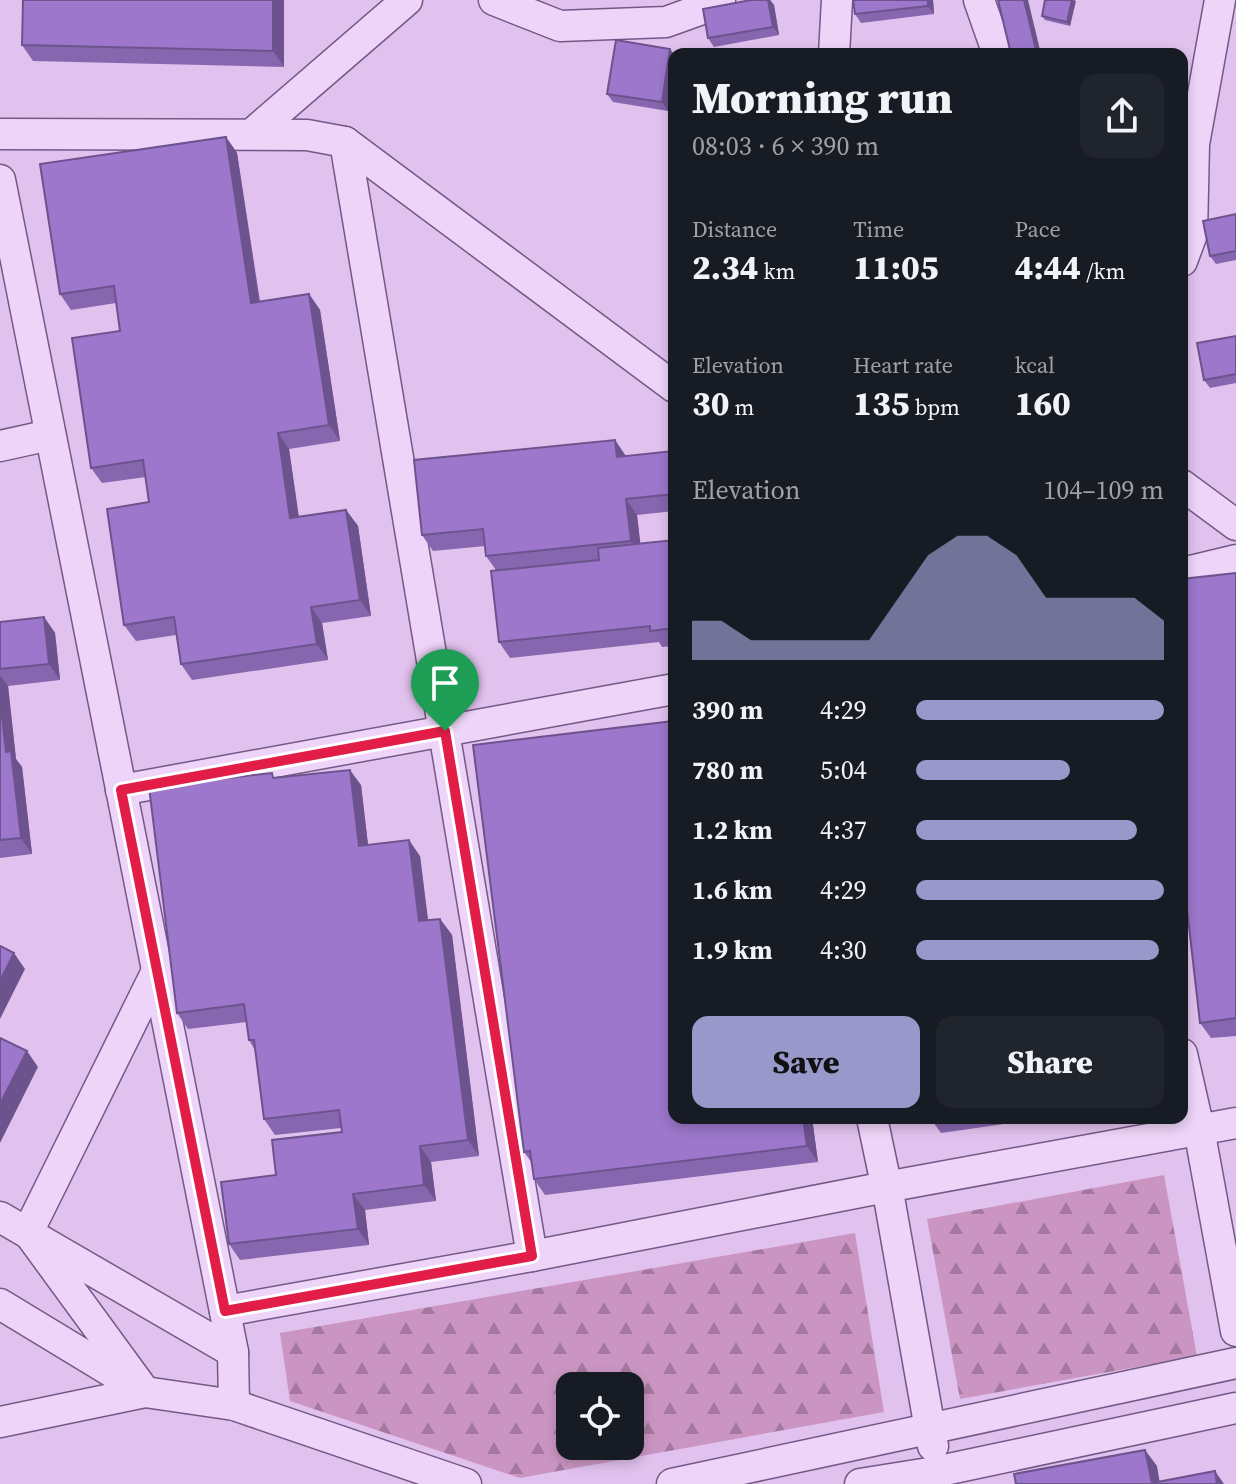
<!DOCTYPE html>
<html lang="en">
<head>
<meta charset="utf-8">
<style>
  body { margin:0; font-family:"Source Serif 4",serif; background:#20242c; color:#f1f3f6; height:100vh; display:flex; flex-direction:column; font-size:30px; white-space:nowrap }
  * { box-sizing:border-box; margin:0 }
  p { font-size:26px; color:#9ea1a6 }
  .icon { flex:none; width:44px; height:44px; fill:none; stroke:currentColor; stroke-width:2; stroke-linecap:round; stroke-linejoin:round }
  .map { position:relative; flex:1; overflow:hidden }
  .details { position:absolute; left:668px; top:48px; width:520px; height:1076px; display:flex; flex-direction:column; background:#171b24; border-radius:16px; box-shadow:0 4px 12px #0003 }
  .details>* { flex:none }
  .buttons { position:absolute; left:556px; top:1372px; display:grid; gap:16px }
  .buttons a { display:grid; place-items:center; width:88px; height:88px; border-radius:16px; background:#171b24; box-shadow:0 4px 12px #0003; font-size:40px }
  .pin { position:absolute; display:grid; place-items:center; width:68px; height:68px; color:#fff; margin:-82px -34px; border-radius:50% 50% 50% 0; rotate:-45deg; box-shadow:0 0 8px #0007 }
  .pin .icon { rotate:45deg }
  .round { display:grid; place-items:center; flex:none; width:84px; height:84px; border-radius:16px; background:#20242c }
  .summary { display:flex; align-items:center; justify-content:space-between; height:136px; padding:0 24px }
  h1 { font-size:44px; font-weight:800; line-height:60px }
  .figures { display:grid; grid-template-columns:repeat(3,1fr); gap:12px; height:136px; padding:8px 24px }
  .figures div { display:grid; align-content:center }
  .figures b { font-size:34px; font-weight:800 }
  .figures small { font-size:22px; font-weight:400 }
  .figures p { font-size:22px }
  .chart { height:224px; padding:16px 24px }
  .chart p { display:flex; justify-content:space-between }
  .chart svg { width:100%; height:144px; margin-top:8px; fill:#9899ca; opacity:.7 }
  .primary-button { display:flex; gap:16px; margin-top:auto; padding:16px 24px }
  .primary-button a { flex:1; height:92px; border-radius:16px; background:#9899ca; color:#111; font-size:32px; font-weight:800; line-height:92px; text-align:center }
  .primary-button a+a { background:#20242c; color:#f1f3f6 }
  ul { padding:0 24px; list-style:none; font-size:26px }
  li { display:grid; grid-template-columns:128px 96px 1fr; align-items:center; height:60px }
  li i { height:20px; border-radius:10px; background:#9899ca }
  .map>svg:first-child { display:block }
  .forest { fill:url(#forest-firs); fill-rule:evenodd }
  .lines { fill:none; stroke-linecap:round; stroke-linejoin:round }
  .minor-casing { stroke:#725986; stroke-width:33 }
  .minor { stroke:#eed4f8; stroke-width:30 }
  .wall { fill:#8666af }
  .shaded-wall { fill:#6d538e }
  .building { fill:#9c77cb; stroke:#6d538e; stroke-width:2 }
  .route-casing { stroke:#fff; stroke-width:16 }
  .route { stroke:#e11d48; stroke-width:10 }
</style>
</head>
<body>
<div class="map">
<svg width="1236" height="1484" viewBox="0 0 1236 1484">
  <defs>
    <pattern id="forest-firs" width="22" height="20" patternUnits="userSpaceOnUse" patternTransform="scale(2)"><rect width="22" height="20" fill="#cb95c3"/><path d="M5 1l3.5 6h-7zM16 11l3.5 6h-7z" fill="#a5799f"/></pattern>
  </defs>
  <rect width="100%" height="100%" fill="#e1c1ed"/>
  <g class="forest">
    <path d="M1164,1175L1197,1356L960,1399L927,1219Z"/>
    <path d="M855,1233L884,1412L520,1478L290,1401L280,1333ZM570,1386H630V1446H570Z"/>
  </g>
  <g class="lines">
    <g class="minor-casing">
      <g id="minor">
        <path d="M494,0L560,26L666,22L719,3L720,0"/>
        <path d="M979,0L998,54"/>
        <path d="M834,54L837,0"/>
        <path d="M253,133L407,0"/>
        <path d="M0,134L307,135L345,142L674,387"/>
        <path d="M345,142L532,1256"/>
        <path d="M0,180L233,1352L234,1405"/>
        <path d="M1182,261L1192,234L1194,144L1220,0"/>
        <path d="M0,446L50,435"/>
        <path d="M1182,485L1236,525"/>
        <path d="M1182,573L1236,560"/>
        <path d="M121,790L674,689"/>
        <path d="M1182,1054L1199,1129L1236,1331"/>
        <path d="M872,1118L890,1203L933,1446"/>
        <path d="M0,1217L233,1352"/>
        <path d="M0,1304L145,1392L234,1405L466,1484"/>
        <path d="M225,1311L532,1256L886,1187L1236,1123"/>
        <path d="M0,1422L145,1392L28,1232L157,971"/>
        <path d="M672,1484L1236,1363"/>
        <path d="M860,1484L935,1472L1236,1408"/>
      </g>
    </g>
    <use href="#minor" class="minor"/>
  </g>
  <g class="wall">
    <path d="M284,0V67L33,61L22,45Z"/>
    <path d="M768,0H770L774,5L779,35L714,47L708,38Z"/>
    <path d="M933,0L934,14L861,23L855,14Z"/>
    <path d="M1045,0H1075L1070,26L1045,20L1042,16Z"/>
    <path d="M670,49L668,111L613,102L607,94Z"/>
    <path d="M226,137L237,153L260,301L309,294L320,310L340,441L289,449L299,517L346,510L358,526L371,616L322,623L328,660L192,680L181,664L176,635L136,641L124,625L149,502L146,477L102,483L91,468L120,331L116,303L71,310L60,294Z"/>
    <path d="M1236,214V260L1216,264L1210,256Z"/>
    <path d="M1236,336V383L1210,388L1204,380Z"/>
    <path d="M674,452V511L637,515L640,544L674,540V646L662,647L659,642L510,658L499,642L496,570L486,556L485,546L433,551L422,535L626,456Z"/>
    <path d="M1236,573V1036L1211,1038L1200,1023Z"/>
    <path d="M44,617L55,633L60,680L8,686L16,759L22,767L32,854L0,858V622Z"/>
    <path d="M275,778L361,785L368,845L420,856L428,920L440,919L452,935L479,1156L431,1162L436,1201L365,1210L369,1245L240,1260L229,1244L276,1175L342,1132L341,1128L275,1135L264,1119L255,1050L249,1040L247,1022L188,1029L177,1013Z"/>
    <path d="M674,1118H812L818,1162L545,1195L534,1179L532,1163L524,1152Z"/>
    <path d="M930,1118H1047L941,1133Z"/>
  </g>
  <g class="shaded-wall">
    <path d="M273,0H284V67L273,51Z"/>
    <path d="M768,0H770L774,5L779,35L773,27Z"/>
    <path d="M928,0H933L934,14L928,6Z"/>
    <path d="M1024,0H1028L1041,54H1037Z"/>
    <path d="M1072,0L1076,1L1070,26L1067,22Z"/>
    <path d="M670,49L674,54V70L668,111L662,102Z"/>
    <path d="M226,137L237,153L262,319L251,303Z"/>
    <path d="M309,294L320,310L340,441L329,425Z"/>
    <path d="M278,433L289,449L301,534L290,518Z"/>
    <path d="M615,440L626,456L617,457Z"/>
    <path d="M626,499L637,515L642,557L631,541Z"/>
    <path d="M346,510L358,526L371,616L360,600Z"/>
    <path d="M311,607L322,623L328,660L317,644Z"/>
    <path d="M44,617L55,633L60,680L49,664Z"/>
    <path d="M0,675L8,686L16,759L22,767L32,854L21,838L6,752L0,699Z"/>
    <path d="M350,770L361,785L370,862L359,846Z"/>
    <path d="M409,840L420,856L430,937L419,921Z"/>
    <path d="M440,919L452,935L479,1156L468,1140Z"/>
    <path d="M14,953L25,969L0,1019V981Z"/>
    <path d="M27,1051L38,1067L0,1143V1104Z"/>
    <path d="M803,1118H812L818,1162L807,1146Z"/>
    <path d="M420,1146L431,1162L436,1201L424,1185Z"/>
    <path d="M353,1194L365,1210L369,1245L358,1229Z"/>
    <path d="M1145,1450L1157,1466L1160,1484H1152Z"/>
    <path d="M1215,1471L1224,1484H1217Z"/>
  </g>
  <g class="building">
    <path d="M23,0H273V51L22,45Z"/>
    <path d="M751,0H768L773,27L708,38L703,9Z"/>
    <path d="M853,0H928V6L855,14Z"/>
    <path d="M998,0H1024L1037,54H1011Z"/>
    <path d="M1045,0H1072L1067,22L1042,16Z"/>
    <path d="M616,40L670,49L662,102L607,94Z"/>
    <path d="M226,137L251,303L309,294L329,425L278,433L290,518L346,510L360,600L311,607L317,644L181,664L174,617L124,625L107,509L149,502L143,460L91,468L72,338L120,331L114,286L60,294L40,164Z"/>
    <path d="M1236,214V251L1210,256L1203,221Z"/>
    <path d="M1236,336V374L1204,380L1197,343Z"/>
    <path d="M615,440L617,457L673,451L674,494L626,499L631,541L486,556L483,529L422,535L414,460Z"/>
    <path d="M674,540V628L650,631V626L499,642L491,571L599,560L598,548Z"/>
    <path d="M1236,573V1018L1200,1023L1182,865V579Z"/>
    <path d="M44,617L49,664L0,669V622Z"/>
    <path d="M0,699L6,752L11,751L21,838L0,840Z"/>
    <path d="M674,721V1118H803L807,1146L534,1179L530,1151L524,1152L473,745Z"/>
    <path d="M350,770L359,846L409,840L419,921L440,919L468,1140L420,1146L424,1185L353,1194L358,1229L229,1244L221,1182L276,1175L272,1140L342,1132L339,1110L264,1119L254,1040H249L244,1004L177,1013L149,787L272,773L273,778Z"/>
    <path d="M0,946L14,953L0,981Z"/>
    <path d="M0,1038L27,1051L0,1104Z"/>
    <path d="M1145,1450L1152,1483L1215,1471L1217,1484H1016L1014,1474Z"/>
  </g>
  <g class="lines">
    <g class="route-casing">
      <path id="route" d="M445,731L532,1256L225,1311L121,790Z"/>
    </g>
    <use href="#route" class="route"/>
  </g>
</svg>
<div class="buttons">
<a><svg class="icon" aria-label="locate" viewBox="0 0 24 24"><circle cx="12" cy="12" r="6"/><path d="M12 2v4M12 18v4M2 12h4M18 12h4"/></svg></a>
</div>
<div class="pin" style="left:445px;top:731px;background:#1e9e55"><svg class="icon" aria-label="arrive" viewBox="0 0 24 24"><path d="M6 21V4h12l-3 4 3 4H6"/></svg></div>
<section class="details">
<div class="summary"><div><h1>Morning run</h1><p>08:03 · 6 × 390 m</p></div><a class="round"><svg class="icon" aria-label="share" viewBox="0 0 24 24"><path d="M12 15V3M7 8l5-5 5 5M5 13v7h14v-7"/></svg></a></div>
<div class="figures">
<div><p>Distance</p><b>2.34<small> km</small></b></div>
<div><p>Time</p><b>11:05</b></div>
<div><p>Pace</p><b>4:44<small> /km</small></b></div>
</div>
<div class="figures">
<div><p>Elevation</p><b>30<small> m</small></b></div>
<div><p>Heart rate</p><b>135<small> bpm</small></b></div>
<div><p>kcal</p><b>160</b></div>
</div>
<div class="chart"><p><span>Elevation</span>104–109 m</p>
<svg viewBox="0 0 160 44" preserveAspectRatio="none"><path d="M0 44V32L10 32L20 38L30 38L40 38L50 38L60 38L70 25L80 12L90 6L100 6L110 12L120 25L130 25L140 25L150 25L160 32V44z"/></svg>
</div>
<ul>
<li><b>390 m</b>4:29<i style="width:100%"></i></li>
<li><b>780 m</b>5:04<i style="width:62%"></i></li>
<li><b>1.2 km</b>4:37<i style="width:89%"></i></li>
<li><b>1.6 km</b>4:29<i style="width:100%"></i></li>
<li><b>1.9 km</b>4:30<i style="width:98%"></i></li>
</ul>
<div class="primary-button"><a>Save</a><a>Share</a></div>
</section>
</div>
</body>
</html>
